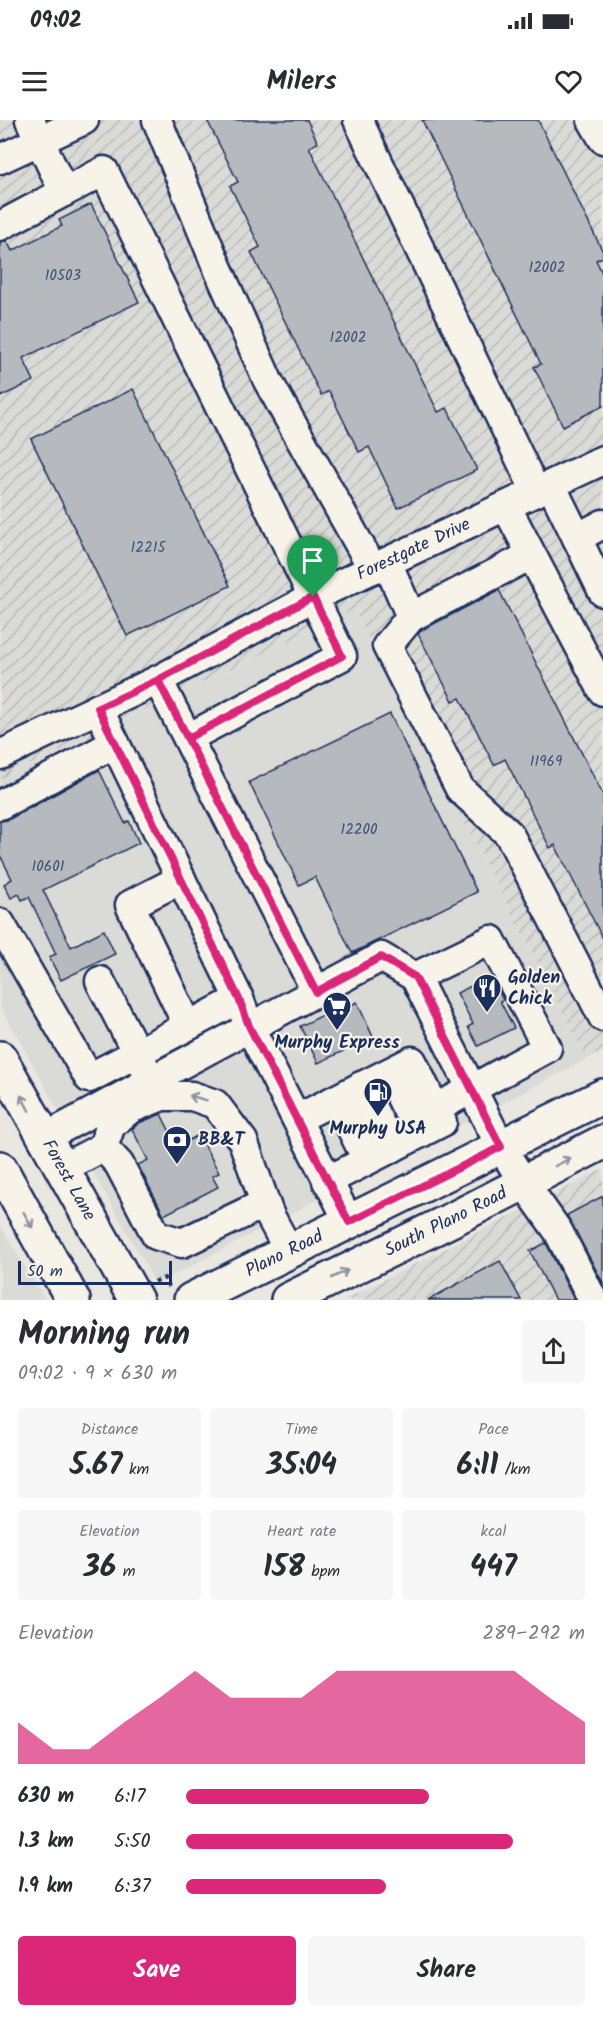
<!DOCTYPE html>
<html lang="en">
<head>
<meta charset="utf-8">
<style>
  body { margin:0; font-family:Kalam,sans-serif; background:#f7f7f7; color:#2b2b33; height:100vh; display:flex; flex-direction:column; font-size:22px; white-space:nowrap }
  * { box-sizing:border-box; margin:0 }
  p { font-size:20px; color:#7c7c81 }
  .icon { flex:none; width:33px; height:33px; fill:none; stroke:currentColor; stroke-width:2; stroke-linecap:round; stroke-linejoin:round }
  .map { position:relative; height:1180px; overflow:hidden }
  .sheet { display:flex; flex-direction:column; background:#fff; flex:1 }
  .sheet>* { flex:none }
  .scale { position:absolute; left:18px; bottom:15px; width:154px; box-sizing:border-box; padding-left:6px; border:3px solid #1b2f5e; border-top:0; font-size:16px; line-height:21px; white-space:nowrap; color:#1b2f5e; -webkit-text-stroke:4px #f7f3e8; paint-order:stroke }
  .pin { position:absolute; display:grid; place-items:center; width:51px; height:51px; color:#fff; margin:-62px -26px; border-radius:50% 50% 50% 0; rotate:-45deg; box-shadow:0 0 6px #0007 }
  .pin .icon { rotate:45deg }
  .round { display:grid; place-items:center; flex:none; width:63px; height:63px; border-radius:6px; background:#f7f7f7 }
  .headline { display:flex; align-items:center; justify-content:space-between; height:102px; padding:0 18px }
  h1 { font-size:33px; font-weight:700; line-height:45px }
  .metrics { display:grid; grid-template-columns:repeat(3,1fr); gap:9px; height:102px; padding:6px 18px }
  .metrics div { display:grid; align-content:center; border-radius:6px; background:#f7f7f7; text-align:center }
  .metrics b { font-size:30px; font-weight:700 }
  .metrics small { font-size:16px; font-weight:400 }
  .metrics p { font-size:16px }
  .chart { height:168px; padding:12px 18px }
  .chart p { display:flex; justify-content:space-between }
  .chart svg { width:100%; height:108px; margin-top:6px; fill:#db2777; opacity:.7 }
  .cta { display:flex; gap:12px; margin-top:auto; padding:12px 18px }
  .cta a { flex:1; height:69px; border-radius:6px; background:#db2777; color:#fff; font-size:24px; font-weight:700; line-height:69px; text-align:center }
  .cta a+a { background:#f7f7f7; color:#2b2b33 }
  ul { padding:0 18px; list-style:none; font-size:20px }
  li { display:grid; grid-template-columns:96px 72px 1fr; align-items:center; height:45px }
  li i { height:15px; border-radius:8px; background:#db2777 }
  .status { display:flex; justify-content:space-between; align-items:center; height:42px; padding:0 30px; background:#fff; direction:ltr }
  .status svg { height:16px; fill:currentColor }
  header { display:flex; justify-content:space-between; align-items:center; height:78px; padding:0 18px; background:#fff; font-size:27px; font-weight:700 }
  .map>svg:first-child { display:block }
  .built { fill:#dadad6 }
  .industrial { fill:url(#industrial-furrows) }
  .building { fill:#b6babf; stroke:#1b2f5e; stroke-width:1.5 }
  .lines { fill:none; stroke-linecap:round; stroke-linejoin:round }
  .minor-casing { stroke:#1b2f5e; stroke-width:33 }
  .major-casing { stroke:#1b2f5e; stroke-width:38 }
  .path { stroke:#1b2f5e; stroke-width:4; stroke-dasharray:4.5 4.5; stroke-linecap:butt }
  .minor { stroke:#f7f3e8; stroke-width:28 }
  .major { stroke:#f7f3e8; stroke-width:33 }
  .oneway { stroke:#8991a3 }
  .route-casing { stroke:#fff; stroke-width:12 }
  .route { stroke:#db2777; stroke-width:8 }
  .labels { text-anchor:middle; dominant-baseline:central; stroke-width:4.5; stroke-linejoin:round; paint-order:stroke }
  .number-label { font-size:15px; fill:#425276 }
  .street-label { font-size:18px; fill:#1b2f5e; stroke:#f7f3e8 }
  .poi-label { font-size:18px; font-weight:bold; fill:#1b2f5e; stroke:#f7f3e8; text-anchor:start }
</style>
</head>
<body>
<div class="status"><b>09:02</b><svg viewBox="0 0 49 12"><path d="M0 12V9h3v3zM5 12V6h3v6zM10 12V3h3v9zM15 12V0h3v12zM26 1h20v11H26zM47 4h2v5h-2z"/></svg></div>
<header><svg class="icon" aria-label="menu" viewBox="0 0 24 24"><path d="M4 6h16M4 12h16M4 18h16"/></svg>Milers<svg class="icon" aria-label="heart" viewBox="0 0 24 24"><path d="M12 20l-8-8c-3-5 5-10 8-4 3-6 11-1 8 4z"/></svg></header>
<div class="map">
<svg width="603" height="1180" viewBox="0 0 603 1180">
  <defs>
    <pattern id="industrial-furrows" width="10" height="10" patternUnits="userSpaceOnUse" patternTransform="scale(1.5)"><rect width="10" height="10" fill="#dadad6"/><path d="M-1 1l2-2M0 10L10 0M9 11l2-2" fill="none" stroke="#babbba"/></pattern>
  </defs>
  <rect width="100%" height="100%" fill="#eae7e0"/>
  <filter id="ink" filterUnits="userSpaceOnUse"><feTurbulence type="fractalNoise" baseFrequency=".0167" numOctaves="2"/><feDisplacementMap in="SourceGraphic" scale="12" xChannelSelector="R" yChannelSelector="G"/><feConvolveMatrix kernelMatrix="1 2 1 2 8 2 1 2 1" color-interpolation-filters="sRGB"/></filter>
  <g filter="url(#ink)">
    <g class="built">
      <path d="M354,490L587,939L156,1164L0,886V659Z"/>
      <path d="M0,1105L45,1180H0Z"/>
    </g>
    <g class="industrial">
      <path d="M0,0H603V931L587,939L354,490L0,659Z"/>
      <path d="M603,1049V1180H344Z"/>
    </g>
    <g class="building">
      <path d="M207,0H307L318,23L309,27L438,292L447,288L477,350L398,388L369,327L359,332L329,271L321,275L251,132L260,127L230,66L238,62Z"/>
      <path d="M422,0H538L603,132V137L596,140L603,155V286L563,306L534,247L541,244Z"/>
      <path d="M91,84L139,182L23,238L34,261L0,277V122L7,121L12,131L62,106L59,100Z"/>
      <path d="M133,269L230,466L127,516L31,319Z"/>
      <path d="M499,470L603,675V819L555,725L550,728L505,639L494,645L460,578L453,581L418,514L422,510Z"/>
      <path d="M390,594L477,772L352,833L315,757L299,765L249,662Z"/>
      <path d="M99,650L125,703L129,701L139,723L43,770L71,827L104,810L115,834L61,860L49,837L56,834L29,777L22,780L19,774L11,778L4,764L12,759L0,735V701L8,700Z"/>
      <path d="M491,856L503,880L500,881L514,908L478,926L468,907L473,904L457,873Z"/>
      <path d="M357,882L373,917L318,943L300,906L336,889L337,892Z"/>
      <path d="M161,994L177,1026L199,1015L219,1053L212,1056L218,1067L164,1095L138,1045L148,1040L132,1009L139,1003Z"/>
      <path d="M603,1076V1163L567,1095Z"/>
      <path d="M546,1123L574,1180H555L530,1131Z"/>
      <path d="M500,1141L521,1180H428Z"/>
    </g>
    <g class="lines">
      <g class="minor-casing">
        <g id="minor">
          <path d="M30,0L64,72L104,51L342,536L188,618"/>
          <path d="M157,0L215,142L268,261L373,449"/>
          <path d="M358,0L536,372"/>
          <path d="M592,0L603,19"/>
          <path d="M0,39L84,0"/>
          <path d="M0,106L64,72"/>
          <path d="M551,365L577,418L603,404"/>
          <path d="M506,386L603,571"/>
          <path d="M577,418L603,472"/>
          <path d="M387,442L411,497L531,435"/>
          <path d="M411,497L387,526L460,669L509,714L603,897"/>
          <path d="M158,560L316,871"/>
          <path d="M98,588L181,759L239,879L249,906L349,1102"/>
          <path id="s1" d="M0,635L158,560L313,477L603,340"/>
          <path d="M0,685L115,623"/>
          <path d="M181,759L130,785L188,906"/>
          <path d="M0,803L89,958L137,933L151,959"/>
          <path d="M100,861L137,933L239,879"/>
          <path d="M389,953L419,1014"/>
          <path d="M361,966L392,1028"/>
          <path d="M337,979L367,1040"/>
          <path d="M297,999L412,941L435,989"/>
          <path d="M44,1018L381,837L415,857L501,1027L524,1063L558,1111L593,1180"/>
          <path d="M103,1027L111,1005L130,989L162,976H192L215,984L243,1021L269,1094"/>
          <path d="M61,1049L103,1027L119,1044L156,1115L182,1123L257,1087L269,1094L289,1131"/>
          <path d="M327,1061L442,1002L435,989L547,928L491,820L415,857"/>
        </g>
      </g>
      <g class="major-casing">
        <g id="major">
          <path id="s2" d="M0,938L136,1180"/>
          <path d="M0,1048L73,1180"/>
          <path id="s3" d="M191,1180L603,976"/>
          <path id="s4" d="M288,1180L457,1097L603,1022"/>
        </g>
      </g>
      <path class="path" d="M154,1162L164,1158L169,1167"/>
      <use href="#minor" class="minor"/>
      <use href="#major" class="major"/>
    </g>
    <defs><path id="oneway-shaft" d="M-6 0H5M1.5-3L5.5 0L1.5 3" fill="none" stroke-width="1.6" stroke-linecap="round" stroke-linejoin="round" transform="scale(1.5)"/></defs>
    <g class="oneway">
      <use href="#oneway-shaft" transform="translate(198 978) rotate(-164)"/>
      <use href="#oneway-shaft" transform="translate(25 983) rotate(-119)"/>
      <use href="#oneway-shaft" transform="translate(563 1042) rotate(-27)"/>
      <use href="#oneway-shaft" transform="translate(28 1100) rotate(61)"/>
      <use href="#oneway-shaft" transform="translate(340 1154) rotate(-26)"/>
    </g>
  </g>
  <g class="lines" filter="url(#ink)">
    <g class="route-casing">
      <path id="route" d="M313,477L158,560L316,872L381,837L415,857L501,1027L349,1102L249,906L239,879L181,759L98,588L158,560L188,618L342,536L313,477"/>
    </g>
    <use href="#route" class="route"/>
  </g>
  <defs>
    <g id="restaurant-pin" transform="scale(1.5)"><path d="M0 17L-7.5 6A9.5 9.5 0 1 1 7.5 6Z" fill="#1b2f5e" stroke="#f7f3e8"/><path d="M-5-6h1v4h1v-4h1v4h1v-4h1v5L-1.5 .5V6h-2V.5L-5-1ZM5-6V6H3V1.5H1.5Q1.5-4 5-6Z" fill="#fff"/></g>
    <g id="supermarket-pin" transform="scale(1.5)"><path d="M0 17L-7.5 6A9.5 9.5 0 1 1 7.5 6Z" fill="#1b2f5e" stroke="#f7f3e8"/><path d="M-6-5.5h2.5l.6 2H6L4.5 2H-2.5L-4.4-4H-6ZM-1.5 3.2a1.3 1.3 0 1 0 .1 0ZM3 3.2a1.3 1.3 0 1 0 .1 0Z" fill="#fff"/></g>
    <g id="fuel-pin" transform="scale(1.5)"><path d="M0 17L-7.5 6A9.5 9.5 0 1 1 7.5 6Z" fill="#1b2f5e" stroke="#f7f3e8"/><path d="M-5.5-6h7V0h2V4h1.3V-2.5L3-4.5l.8-.8L6-3V5H2.5V1h-1V6h-7ZM-4.2-4.7v3.2H.2V-4.7Z" fill="#fff"/></g>
    <g id="bank-pin" transform="scale(1.5)"><path d="M0 17L-7.5 6A9.5 9.5 0 1 1 7.5 6Z" fill="#1b2f5e" stroke="#f7f3e8"/><path d="M-6-4H6V4H-6ZM0-2.3a2.3 2.3 0 1 0 0 4.6a2.3 2.3 0 1 0 0-4.6Z" fill="#fff"/></g>
  </defs>
  <g fill-rule="evenodd">
    <use href="#restaurant-pin" x="487" y="868"/>
    <use href="#supermarket-pin" x="337" y="886"/>
    <use href="#fuel-pin" x="378" y="972"/>
    <use href="#bank-pin" x="177" y="1020"/>
  </g>
  <g class="labels">
    <g class="number-label">
      <text x="547" y="148">12002</text>
      <text x="63" y="156">10503</text>
      <text x="348" y="218">12002</text>
      <text x="148" y="428">12215</text>
      <text x="546" y="642">11969</text>
      <text x="359" y="710">12200</text>
      <text x="48" y="747">10601</text>
    </g>
    <g class="street-label">
      <text stroke="none"><textPath href="#s1" startOffset="462">Forestgate Drive</textPath></text>
      <text stroke="none"><textPath href="#s2" startOffset="140">Forest Lane</textPath></text>
      <text stroke="none"><textPath href="#s4" startOffset="176">South Plano Road</textPath></text>
      <text stroke="none"><textPath href="#s3" startOffset="104">Plano Road</textPath></text>
    </g>
    <g class="poi-label">
      <text x="508" y="858">Golden<tspan x="508" dy="21">Chick</tspan></text>
      <text x="337" y="923" text-anchor="middle">Murphy Express</text>
      <text x="378" y="1009" text-anchor="middle">Murphy USA</text>
      <text x="198" y="1020">BB&amp;T</text>
    </g>
  </g>
</svg>
<div class="scale">50 m</div>
<div class="pin" style="left:313px;top:477px;background:#1e9e55"><svg class="icon" aria-label="arrive" viewBox="0 0 24 24"><path d="M6 21V4h12l-3 4 3 4H6"/></svg></div>
</div>
<section class="sheet">
<div class="headline"><div><h1>Morning run</h1><p>09:02 · 9 × 630 m</p></div><a class="round"><svg class="icon" aria-label="share" viewBox="0 0 24 24"><path d="M12 15V3M7 8l5-5 5 5M5 13v7h14v-7"/></svg></a></div>
<div class="metrics">
<div><p>Distance</p><b>5.67<small> km</small></b></div>
<div><p>Time</p><b>35:04</b></div>
<div><p>Pace</p><b>6:11<small> /km</small></b></div>
</div>
<div class="metrics">
<div><p>Elevation</p><b>36<small> m</small></b></div>
<div><p>Heart rate</p><b>158<small> bpm</small></b></div>
<div><p>kcal</p><b>447</b></div>
</div>
<div class="chart"><p><span>Elevation</span>289–292 m</p>
<svg viewBox="0 0 160 44" preserveAspectRatio="none"><path d="M0 44V27L10 38L20 38L30 27L40 17L50 6L60 17L70 17L80 17L90 6L100 6L110 6L120 6L130 6L140 6L150 17L160 27V44z"/></svg>
</div>
<ul>
<li><b>630 m</b>6:17<i style="width:61%"></i></li>
<li><b>1.3 km</b>5:50<i style="width:82%"></i></li>
<li><b>1.9 km</b>6:37<i style="width:50%"></i></li>
</ul>
<div class="cta"><a>Save</a><a>Share</a></div>
</section>
</body>
</html>
